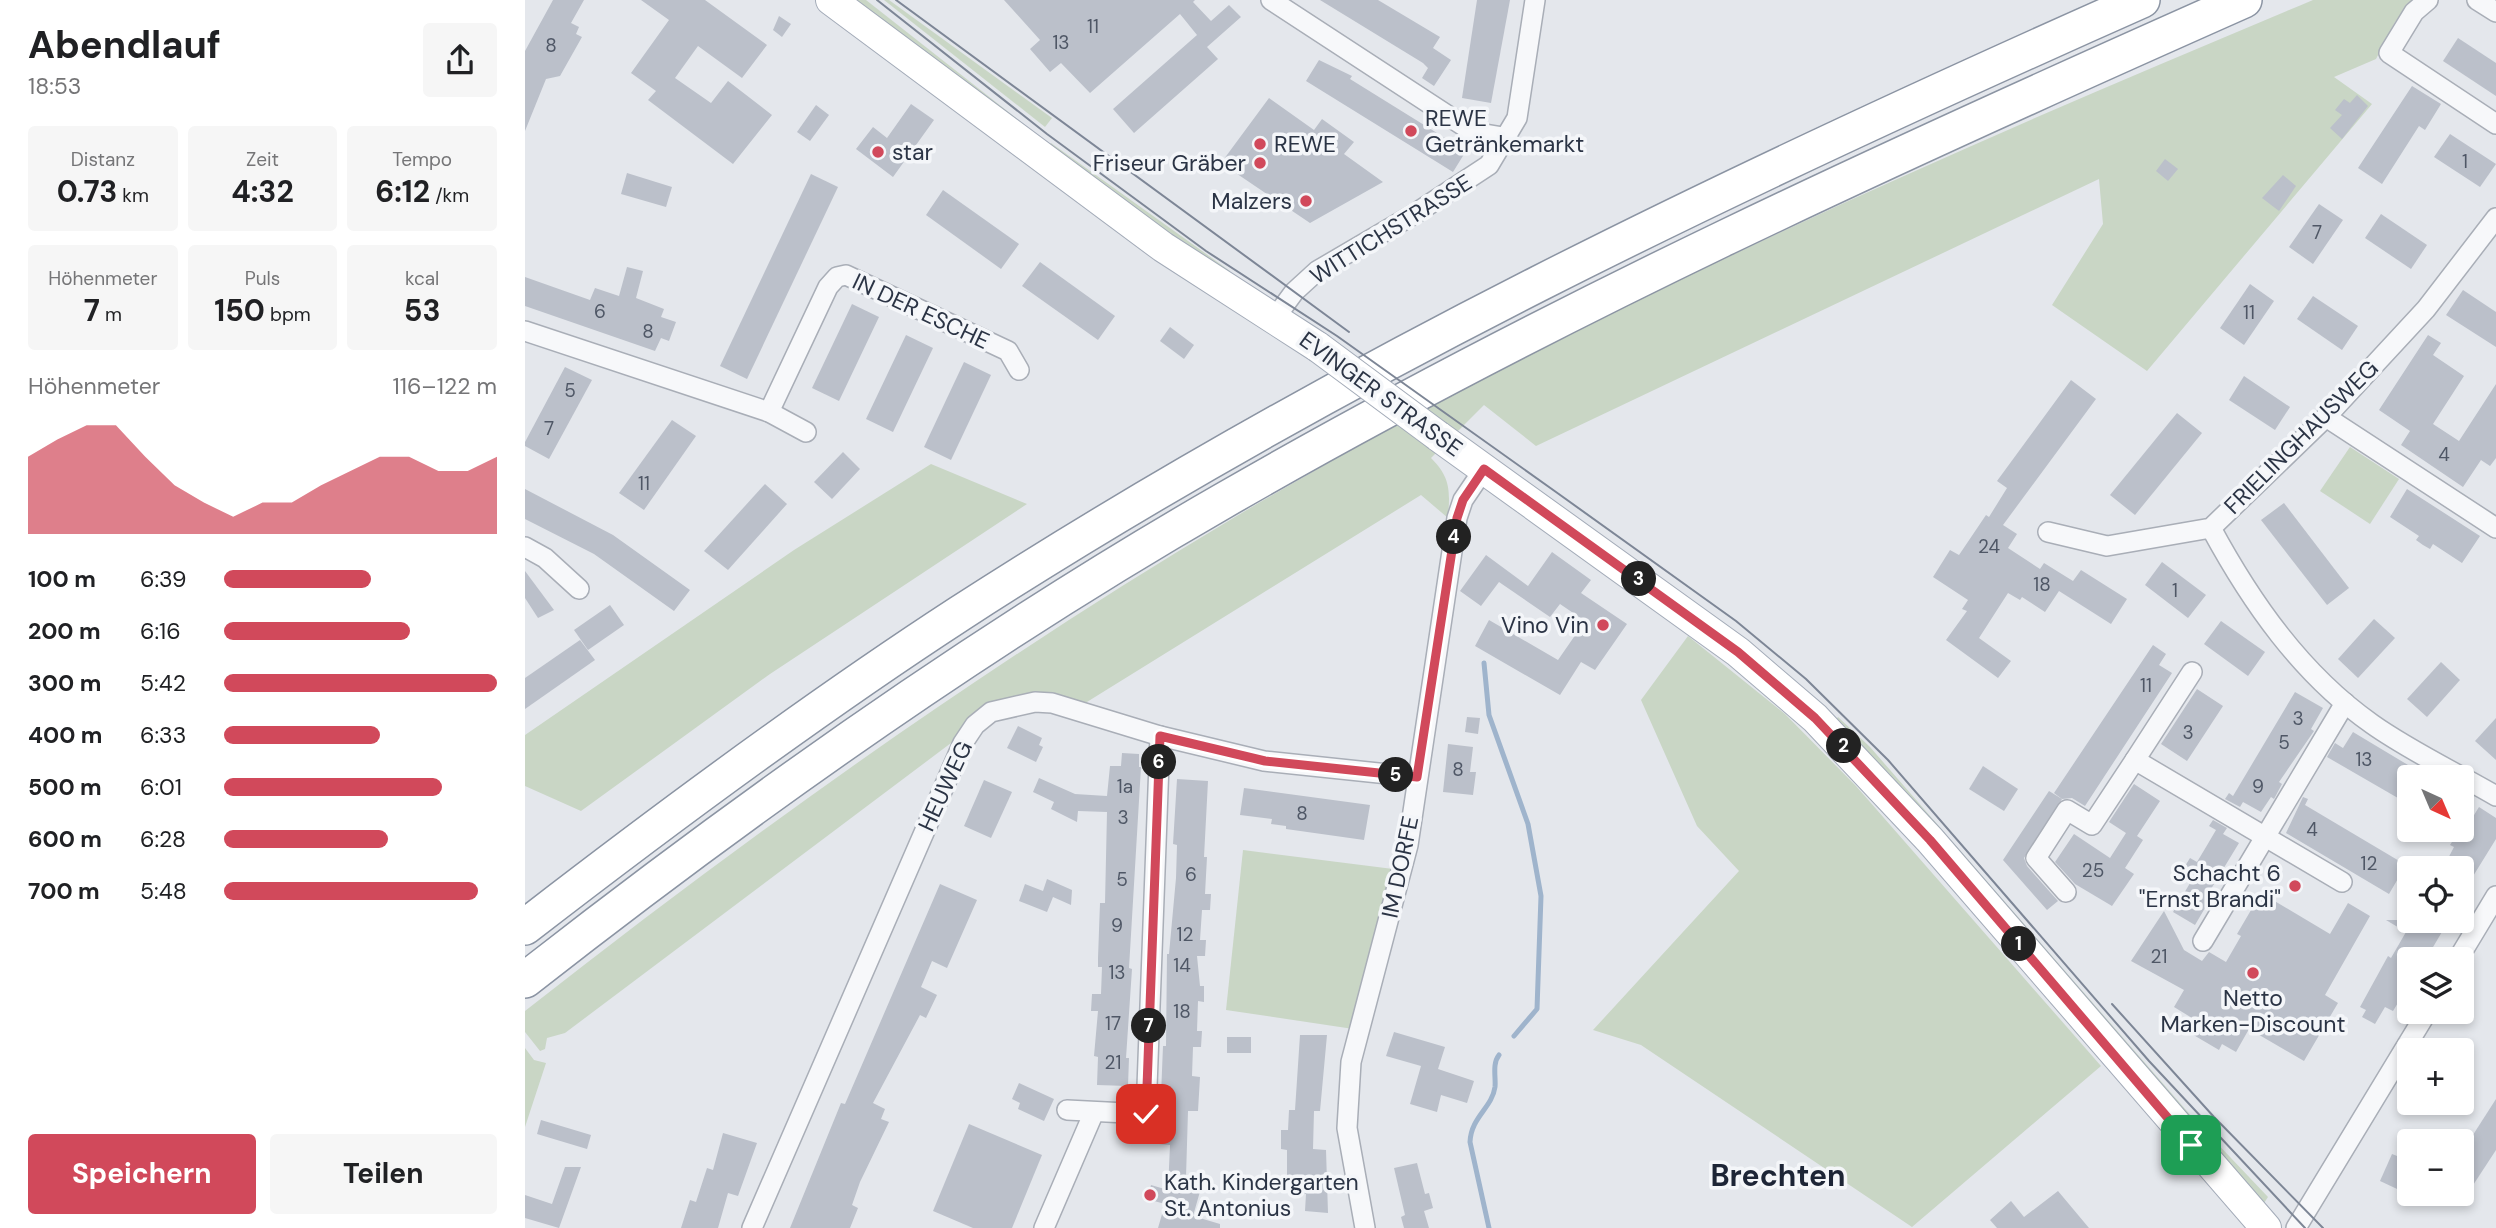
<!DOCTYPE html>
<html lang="de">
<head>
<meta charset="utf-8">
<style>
  body { margin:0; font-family:"DM Sans",sans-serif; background:#f6f6f6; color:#202124; height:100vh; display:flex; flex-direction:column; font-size:26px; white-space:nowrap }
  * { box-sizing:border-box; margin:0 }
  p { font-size:23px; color:#757577 }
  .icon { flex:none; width:38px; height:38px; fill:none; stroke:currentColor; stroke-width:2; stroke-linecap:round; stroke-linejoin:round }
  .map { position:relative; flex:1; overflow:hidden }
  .details { display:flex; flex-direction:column; background:#fff; width:525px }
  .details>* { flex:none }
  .needle { width:46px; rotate:136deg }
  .buttons { position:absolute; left:1872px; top:765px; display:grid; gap:14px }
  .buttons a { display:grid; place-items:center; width:77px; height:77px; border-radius:7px; background:#fff; box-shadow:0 4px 10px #0003; font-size:35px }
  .pin { position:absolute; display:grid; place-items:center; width:60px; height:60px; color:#fff; margin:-30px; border-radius:14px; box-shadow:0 4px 10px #0006 }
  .km { position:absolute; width:35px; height:35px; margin:-18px; border-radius:50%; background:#222; color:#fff; font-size:19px; line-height:35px; text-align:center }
  .round { display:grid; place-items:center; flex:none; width:74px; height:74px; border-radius:7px; background:#f6f6f6 }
  .summary { display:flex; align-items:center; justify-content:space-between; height:119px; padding:0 28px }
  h1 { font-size:38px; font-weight:700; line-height:52px }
  .figures { display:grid; grid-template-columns:repeat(3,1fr); gap:10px; height:119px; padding:7px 28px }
  .figures div { display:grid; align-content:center; border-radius:7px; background:#f6f6f6; text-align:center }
  .figures b { font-size:30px; font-weight:700 }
  .figures small { font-size:19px; font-weight:400 }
  .figures p { font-size:19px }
  .chart { height:196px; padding:14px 28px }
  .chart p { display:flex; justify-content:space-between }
  .chart svg { width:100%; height:126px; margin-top:7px; fill:#d1495b; opacity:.7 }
  .primary-button { display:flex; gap:14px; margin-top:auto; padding:14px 28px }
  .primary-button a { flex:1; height:80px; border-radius:7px; background:#d1495b; color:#fff; font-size:28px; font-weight:700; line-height:80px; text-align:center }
  .primary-button a+a { background:#f6f6f6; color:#202124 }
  ul { padding:0 28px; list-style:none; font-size:23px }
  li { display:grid; grid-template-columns:112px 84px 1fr; align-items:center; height:52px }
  li i { height:18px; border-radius:9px; background:#d1495b }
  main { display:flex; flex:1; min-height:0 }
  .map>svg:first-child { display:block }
  .green { fill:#c9d6c5 }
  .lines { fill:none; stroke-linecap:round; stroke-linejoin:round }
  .stream { stroke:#9fb4cc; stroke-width:5 }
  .building { fill:#bbc0ca }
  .street-casing { stroke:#a9aeb7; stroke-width:22 }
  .primary-casing { stroke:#a3abb8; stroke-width:32 }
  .highway-casing { stroke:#8b94a3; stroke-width:38 }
  .street { stroke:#f7f8fa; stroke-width:19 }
  .primary { stroke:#fff; stroke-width:30 }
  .highway { stroke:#fff; stroke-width:35 }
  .tram { stroke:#7d8696; stroke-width:2 }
  .primary-bridge-casing { stroke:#a3abb8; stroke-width:32; stroke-linecap:butt }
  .primary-bridge { stroke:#fff; stroke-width:30 }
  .route-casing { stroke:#fff; stroke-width:14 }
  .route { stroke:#d1495b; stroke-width:9 }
  .poi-dot { fill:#d1495b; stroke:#f4f6f9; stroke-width:2.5 }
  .labels { text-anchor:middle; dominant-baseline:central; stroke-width:7; stroke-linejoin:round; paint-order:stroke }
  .number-label { font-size:19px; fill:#4f5766 }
  .poi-label { font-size:23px; fill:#2b3445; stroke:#f4f6f9; text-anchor:start }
  .street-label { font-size:23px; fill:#2b3445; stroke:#f4f6f9 }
  .district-label { font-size:30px; font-weight:bold; fill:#1d2536; stroke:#f4f6f9 }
</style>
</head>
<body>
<main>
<section class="details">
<div class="summary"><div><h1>Abendlauf</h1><p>18:53</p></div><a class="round"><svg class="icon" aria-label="share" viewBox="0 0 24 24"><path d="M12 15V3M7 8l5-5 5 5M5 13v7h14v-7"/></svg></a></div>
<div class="figures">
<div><p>Distanz</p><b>0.73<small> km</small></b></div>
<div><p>Zeit</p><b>4:32</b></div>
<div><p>Tempo</p><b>6:12<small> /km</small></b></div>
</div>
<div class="figures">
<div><p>Höhenmeter</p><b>7<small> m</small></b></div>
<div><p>Puls</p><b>150<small> bpm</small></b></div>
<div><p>kcal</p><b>53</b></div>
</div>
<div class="chart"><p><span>Höhenmeter</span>116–122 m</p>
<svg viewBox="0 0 160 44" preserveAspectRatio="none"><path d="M0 44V17L10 11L20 6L30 6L40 17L50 27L60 33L70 38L80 33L90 33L100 27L110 22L120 17L130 17L140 22L150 22L160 17V44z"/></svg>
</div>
<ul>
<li><b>100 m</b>6:39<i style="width:54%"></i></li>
<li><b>200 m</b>6:16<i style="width:68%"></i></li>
<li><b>300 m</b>5:42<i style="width:100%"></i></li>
<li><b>400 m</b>6:33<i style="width:57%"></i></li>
<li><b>500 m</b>6:01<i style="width:80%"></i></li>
<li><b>600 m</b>6:28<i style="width:60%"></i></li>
<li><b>700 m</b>5:48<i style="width:93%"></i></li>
</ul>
<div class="primary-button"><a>Speichern</a><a>Teilen</a></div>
</section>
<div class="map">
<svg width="1971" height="1228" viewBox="0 0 1971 1228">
  <rect width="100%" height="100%" fill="#e4e7ec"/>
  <g class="green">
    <path d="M326,0H341L514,136L512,139Z"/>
    <path d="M359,0H364L527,118L520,127Z"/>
    <path d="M1788,0H1887L1870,22L1851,59L1809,77L1847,104L1622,371L1527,305L1578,224L1574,179L1011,446L959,405L906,458C926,478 925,491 923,518L896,495L549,710L527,703L450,725L40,1033L22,1038L20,1049L15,1051L0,1032V1011C225,834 459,667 705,520C1049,315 1419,154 1788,0Z"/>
    <path d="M526,143L705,271L702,275L523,148Z"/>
    <path d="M1825,447L1874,479L1845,524L1795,491Z"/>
    <path d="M406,464L502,504L245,674L56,811L0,786V735L269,550Z"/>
    <path d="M1163,636L1260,714L1331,786L1576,1066L1387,1227L1116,1045L1068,1030L1214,871L1172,826L1116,700Z"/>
    <path d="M1313,717L1345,747L1668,1118L1743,1197L1739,1203L1310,721Z"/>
    <path d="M718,850L876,870L835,1030L701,1010Z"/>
    <path d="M0,1048L9,1060L21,1063L0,1127Z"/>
  </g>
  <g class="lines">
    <g class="stream">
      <path d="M959,663L964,715L1003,824L1016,896L1012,1009L989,1036"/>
      <path d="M964,1228L945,1142C946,1117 967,1108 970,1087C971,1077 967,1064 974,1055"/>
    </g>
  </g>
  <g class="building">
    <path d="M28,0H59L46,23L54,27L51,34L57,37L35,76L21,79L0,131V51Z"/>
    <path d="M116,0H180L242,45L217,78L173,46L150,78L186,103L203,81L247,115L208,164L123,100L131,91L106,73L144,20Z"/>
    <path d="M479,0H670L668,2L686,21L704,5L716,17L682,47L693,59L609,133L588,109L672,35L655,14L565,93L536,63L525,72L505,49L515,40Z"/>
    <path d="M795,0H853L915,37L908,48L926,60L909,86L897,78L903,68L898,63Z"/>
    <path d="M952,0H985L966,103L937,98Z"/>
    <path d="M254,16L266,24L257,37L248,30Z"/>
    <path d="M1933,38L1971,63V96L1918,61Z"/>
    <path d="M794,60L827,76L825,79L941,151L928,172L781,81Z"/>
    <path d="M1887,86L1916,104L1900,130L1894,126L1857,184L1833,168Z"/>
    <path d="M1832,95L1843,106L1817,139L1805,128L1817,115L1810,110L1819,99L1825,103Z"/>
    <path d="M744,98L789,130L797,119L829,142L819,154L858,182L785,223L696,163Z"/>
    <path d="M386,104L409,120L368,177L331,149L348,127L362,138Z"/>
    <path d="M291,105L304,115L285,141L272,132Z"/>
    <path d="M1925,134L1971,164L1955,187L1909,157Z"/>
    <path d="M1640,159L1653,169L1643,181L1631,171Z"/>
    <path d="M102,173L147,187L141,207L96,194Z"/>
    <path d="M286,174L313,187L222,379L195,366Z"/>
    <path d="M1758,175L1771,186L1754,211L1737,198Z"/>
    <path d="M418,190L494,244L476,269L401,215Z"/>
    <path d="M1794,204L1818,220L1788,264L1764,247Z"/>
    <path d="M1856,214L1902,245L1886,269L1840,238Z"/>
    <path d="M515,262L590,316L573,340L497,286Z"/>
    <path d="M102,267L118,271L111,298L139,309L136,317L151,322L144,341L136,338L130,351L0,306V277L65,300L70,288L94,296Z"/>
    <path d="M1725,284L1749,301L1719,345L1695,328Z"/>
    <path d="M1938,290L1971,312V347L1921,315Z"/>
    <path d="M1788,296L1833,326L1817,350L1772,319Z"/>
    <path d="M327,304L354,317L314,401L287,388Z"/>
    <path d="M645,327L669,345L659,359L635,341Z"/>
    <path d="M381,335L408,348L368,432L341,419Z"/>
    <path d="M1903,335L1916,343L1908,355L1939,376L1908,424L1934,441L1971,384V458L1965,466L1956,460L1938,487L1876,445L1885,431L1854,410Z"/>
    <path d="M439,362L466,375L426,460L399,447Z"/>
    <path d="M40,367L67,380L24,459L0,446V442Z"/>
    <path d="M1719,376L1765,407L1750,430L1704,400Z"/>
    <path d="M1546,380L1571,399L1478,525L1492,534L1483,548L1515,569L1519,563L1548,581L1556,570L1602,599L1586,624L1534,591L1520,612L1497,597L1495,600L1483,593L1454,638L1486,661L1473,678L1421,640L1442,611L1437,609L1443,600L1408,577L1425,550L1434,555L1461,515L1464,517L1482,488L1472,481Z"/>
    <path d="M1652,413L1677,433L1610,515L1585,495Z"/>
    <path d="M147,420L171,436L119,510L94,493Z"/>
    <path d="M318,452L335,469L307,499L289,482Z"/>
    <path d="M240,484L262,504L203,570L179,551Z"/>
    <path d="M0,489L88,535L165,590L149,611L69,554L0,519Z"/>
    <path d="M1882,489L1955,536L1937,563L1908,544L1905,549L1898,545L1891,540L1894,536L1865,517Z"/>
    <path d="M1759,503L1824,588L1802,605L1736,520Z"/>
    <path d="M1027,552L1066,580L1056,593L1102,624L1070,670L1056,662L1035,695L950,646L964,620L1033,660L1060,621L1035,604L1025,617L974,582L956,606L935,591L961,555L1003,586Z"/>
    <path d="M1637,562L1681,595L1663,618L1620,585Z"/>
    <path d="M0,571L29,610L13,618L0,598Z"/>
    <path d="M85,605L99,625L63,650L49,630Z"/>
    <path d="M1849,619L1870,638L1833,678L1813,659Z"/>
    <path d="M1696,621L1740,652L1723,676L1679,644Z"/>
    <path d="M55,640L70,660L0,709V678Z"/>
    <path d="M1628,645L1641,654L1634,665L1647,673L1560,806L1547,798L1537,799L1529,793Z"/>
    <path d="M1916,662L1935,680L1902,717L1882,699Z"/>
    <path d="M1672,689L1698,706L1662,761L1636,744Z"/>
    <path d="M1770,692L1798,708L1786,729L1789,731L1754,782L1757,784L1749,799L1746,797L1736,812L1718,802L1715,807L1700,799L1704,793L1708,796Z"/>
    <path d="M942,717L955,718L953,734L940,732Z"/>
    <path d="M1971,718V760L1950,741Z"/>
    <path d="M493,726L517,738L514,745L518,747L511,762L482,748Z"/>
    <path d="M1828,732L1903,777H1885V805L1802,757L1810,743L1818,748Z"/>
    <path d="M923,744L948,747L945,772H951L948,795L918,792Z"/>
    <path d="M597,753L614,754V767H616L604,968L607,969L601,1058H604L603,1086L572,1085L573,1057L569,1056L573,1011H566L567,994H576L577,967H573V958L575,903H580L582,812L553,811L552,822L526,809L529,802L508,792L514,778L550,794L582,796L585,766H596Z"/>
    <path d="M1458,766L1493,789L1479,811L1444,789Z"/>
    <path d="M652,779L683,781L679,857H682L680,894H686L685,910H677L675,940H681L680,956H672L675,986H679V1002L673,1001L672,1031H677L676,1047H668L667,1076L675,1077L673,1111H663L661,1177L678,1181L668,1216L695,1224V1228H633L640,1204L622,1199L626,1185L643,1190L645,1145L634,1144L638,1046H641L642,954H644L651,878L652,845L648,844Z"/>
    <path d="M459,780L487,792L466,838L439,826Z"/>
    <path d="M1609,784L1635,801L1612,836L1618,840L1600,868L1609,874L1587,906L1550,884L1530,862L1549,834L1585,858L1601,833L1584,822Z"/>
    <path d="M719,788L845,805L839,840L761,829V826L746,824L747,819L715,815Z"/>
    <path d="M1524,791L1537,799L1499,858L1502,866L1533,901L1522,910L1478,860Z"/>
    <path d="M1778,797L1783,799L1780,805L1881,865L1864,894L1761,833Z"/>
    <path d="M1954,807L1971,818V839L1937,894V868H1918L1929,847L1925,845L1934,831L1938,833Z"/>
    <path d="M1688,820L1702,828L1698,834L1714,843L1686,889L1690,891L1670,925L1648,912L1668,878L1657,871L1665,858L1672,862L1681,847L1691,830L1684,826Z"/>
    <path d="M522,879L547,890L546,905L528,897L522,912L494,901L500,884L518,891Z"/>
    <path d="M415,884L452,900L422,968L407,961L396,987L412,995L401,1018L395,1015L348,1103L360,1109L356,1119L364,1122L335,1182L327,1205L333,1208L325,1228H265L316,1103L320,1104Z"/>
    <path d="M1736,893L1805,934L1823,903L1845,916L1800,995L1813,1003L1779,1061L1724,1029L1711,1052L1697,1044L1694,1050L1660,1030L1667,1018L1649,1007L1659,990L1606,961L1639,911L1659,950L1677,961L1684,952L1701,962L1716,936L1712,934Z"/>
    <path d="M1861,920H1924L1901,959H1885V983L1868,1011L1860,1007L1850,1024L1837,1017L1841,1010L1835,1007L1863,956L1866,958L1881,932Z"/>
    <path d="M869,1032L920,1047L913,1069L949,1081L942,1103L916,1095L912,1112L885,1104L896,1066L861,1056Z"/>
    <path d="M775,1035H802L795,1111H789L788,1149L801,1150L803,1213L780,1211L781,1194L777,1193L776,1181H762V1150L756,1149V1130H763L764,1110H770Z"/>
    <rect x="702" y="1037" width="24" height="16"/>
    <path d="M494,1083L529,1099L519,1121L493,1109L495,1103L487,1099Z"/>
    <path d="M1971,1099V1150L1937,1202V1152Z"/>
    <path d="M16,1120L66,1135L62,1149L12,1134Z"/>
    <path d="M444,1124L517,1155L487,1228H448L408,1211Z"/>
    <path d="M198,1133L232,1143L213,1196L203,1193L193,1228H156L165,1200L171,1202L182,1168L188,1170Z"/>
    <path d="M1867,1154L1885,1161V1195L1855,1181Z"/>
    <path d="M892,1163L900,1194L904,1193L908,1208L899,1211L904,1228H879L876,1217L880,1215L869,1168Z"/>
    <path d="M40,1167H56L34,1228L0,1218V1195L27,1204Z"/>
    <path d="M1533,1191L1564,1228H1472L1465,1220L1486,1201L1499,1217Z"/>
  </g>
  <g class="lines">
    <g class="street-casing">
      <g id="street">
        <path d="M746,0L948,132L978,137"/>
        <path d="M1903,0L1889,12L1864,53L1971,124"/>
        <path d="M1952,0L1971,12"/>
        <path d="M750,318L769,292L792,271L891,213L964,165L992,118L1010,0"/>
        <path d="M0,331L244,412L281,432"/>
        <path d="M244,412L303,287L312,277L321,275L483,351L494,370"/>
        <path d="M1801,417L1971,528"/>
        <path d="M1686,528C1726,602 1776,674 1847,724C1885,751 1930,772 1971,796"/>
        <path d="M1523,532L1582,546L1686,528L1801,417L1901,309L1971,218"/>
        <path d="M0,547L20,558L54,589"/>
        <path d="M1667,672L1610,760L1817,882"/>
        <path d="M1541,892L1511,858L1542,810L1567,825L1610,760"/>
        <path d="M1678,941L1820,703"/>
        <path d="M1933,959L1971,896"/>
        <path d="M542,1110L621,1114L635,736"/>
        <path d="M227,1228L438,743L450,725L466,712L510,702L527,703L635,736L739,761L892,777"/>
        <path d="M519,1228L569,1112"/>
        <path d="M840,1228L822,1128L826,1062L883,845L932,518L938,500L959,469"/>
        <path d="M1771,1228L1902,1012"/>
      </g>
    </g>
    <g class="primary-casing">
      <g id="primary">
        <path d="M306,0L638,247L793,347"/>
        <path d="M913,436L1213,652L1290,718L1405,840L1741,1228"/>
      </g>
    </g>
    <g class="highway-casing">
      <g id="highway">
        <path d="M0,927C141,818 285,711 434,614C808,372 1211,180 1617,0"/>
        <path d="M0,980C222,806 454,641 698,501C1027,311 1372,154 1719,0"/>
      </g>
    </g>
    <use href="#street" class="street"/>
    <use href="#primary" class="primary"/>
    <use href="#highway" class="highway"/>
    <g class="tram">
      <path d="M352,0L522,134L681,251L812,336L1031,492L1211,621L1281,679L1363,760L1624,1061L1780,1228"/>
      <path d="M371,0L824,332"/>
      <path d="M1587,1004L1689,1117L1798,1228"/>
    </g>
    <g class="primary-bridge-casing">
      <path id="primary-bridge" d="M793,347L913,436"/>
    </g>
    <use href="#primary-bridge" class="primary-bridge"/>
  </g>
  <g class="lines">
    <g class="route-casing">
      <path id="route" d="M621,1114L635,736L740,761L892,777L932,518L938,500L959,469L1213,652L1290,718L1405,840L1666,1145"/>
    </g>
    <use href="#route" class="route"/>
  </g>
  <g class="poi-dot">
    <circle cx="886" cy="131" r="7"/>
    <circle cx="735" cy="144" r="7"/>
    <circle cx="353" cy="152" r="7"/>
    <circle cx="735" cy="163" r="7"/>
    <circle cx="781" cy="201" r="7"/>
    <circle cx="1078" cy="625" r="7"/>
    <circle cx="1770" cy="886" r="7"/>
    <circle cx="1728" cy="973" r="7"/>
    <circle cx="625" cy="1195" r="7"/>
  </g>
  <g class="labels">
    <g class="number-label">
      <text x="568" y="26">11</text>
      <text x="536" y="42">13</text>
      <text x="26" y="45">8</text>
      <text x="1940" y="161">1</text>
      <text x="1792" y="232">7</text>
      <text x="75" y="311">6</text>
      <text x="1724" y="312">11</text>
      <text x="123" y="331">8</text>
      <text x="45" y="390">5</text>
      <text x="24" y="428">7</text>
      <text x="1919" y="454">4</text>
      <text x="119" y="483">11</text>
      <text x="1464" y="546">24</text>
      <text x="1517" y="584">18</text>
      <text x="1650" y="590">1</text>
      <text x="1621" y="685">11</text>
      <text x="1773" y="718">3</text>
      <text x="1663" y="732">3</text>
      <text x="1759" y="742">5</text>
      <text x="1839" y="759">13</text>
      <text x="933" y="769">8</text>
      <text x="600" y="786">1a</text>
      <text x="1733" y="786">9</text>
      <text x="777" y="813">8</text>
      <text x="598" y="817">3</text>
      <text x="1787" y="829">4</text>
      <text x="1844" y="863">12</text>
      <text x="1568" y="870">25</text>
      <text x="666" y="874">6</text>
      <text x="597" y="879">5</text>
      <text x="592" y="925">9</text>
      <text x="660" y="934">12</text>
      <text x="1634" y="956">21</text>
      <text x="657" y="965">14</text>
      <text x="592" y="972">13</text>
      <text x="657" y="1011">18</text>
      <text x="588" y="1023">17</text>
      <text x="588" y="1062">21</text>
    </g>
    <g class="poi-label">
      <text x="900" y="118">REWE<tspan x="900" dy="26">Getränkemarkt</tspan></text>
      <text x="749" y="144">REWE</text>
      <text x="367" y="152">star</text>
      <text x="721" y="163" text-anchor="end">Friseur Gräber</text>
      <text x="767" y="201" text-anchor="end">Malzers</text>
      <text x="1064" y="625" text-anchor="end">Vino Vin</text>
      <text x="1756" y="873" text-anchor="end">Schacht 6<tspan x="1756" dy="26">"Ernst Brandi"</tspan></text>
      <text x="1728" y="998" text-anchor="middle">Netto<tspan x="1728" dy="26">Marken-Discount</tspan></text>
      <text x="639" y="1182">Kath. Kindergarten<tspan x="639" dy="26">St. Antonius</tspan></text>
    </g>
    <g class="street-label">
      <text transform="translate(866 229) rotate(-32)">WITTICHSTRASSE</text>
      <text transform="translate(396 311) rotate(25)">IN DER ESCHE</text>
      <text transform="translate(856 394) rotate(36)">EVINGER STRASSE</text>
      <text transform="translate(1776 437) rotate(-45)">FRIELINGHAUSWEG</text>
      <text transform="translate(420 786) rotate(-65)">HEUWEG</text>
      <text transform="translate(875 867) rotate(-78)">IM DORFE</text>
    </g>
    <g class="district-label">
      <text x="1253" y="1175">Brechten</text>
    </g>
  </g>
</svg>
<div class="buttons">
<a><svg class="needle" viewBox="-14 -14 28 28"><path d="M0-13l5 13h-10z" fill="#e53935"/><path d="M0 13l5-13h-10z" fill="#757577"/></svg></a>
<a><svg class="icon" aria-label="locate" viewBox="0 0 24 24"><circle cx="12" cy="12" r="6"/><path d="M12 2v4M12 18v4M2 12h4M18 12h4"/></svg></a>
<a><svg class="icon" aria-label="layers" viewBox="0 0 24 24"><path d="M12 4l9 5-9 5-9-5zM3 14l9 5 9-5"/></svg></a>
<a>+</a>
<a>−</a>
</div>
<div class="pin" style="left:1666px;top:1145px;background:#1e9e55"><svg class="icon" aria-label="arrive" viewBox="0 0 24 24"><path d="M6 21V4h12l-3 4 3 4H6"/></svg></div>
<div class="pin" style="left:621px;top:1114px;background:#d93025"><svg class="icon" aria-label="check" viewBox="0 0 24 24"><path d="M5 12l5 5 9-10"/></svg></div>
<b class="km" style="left:1494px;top:944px">1</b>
<b class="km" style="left:1319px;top:746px">2</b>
<b class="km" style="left:1114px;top:579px">3</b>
<b class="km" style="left:929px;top:537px">4</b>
<b class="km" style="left:871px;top:775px">5</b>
<b class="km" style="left:634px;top:762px">6</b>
<b class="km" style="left:624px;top:1026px">7</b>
</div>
</main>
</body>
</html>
